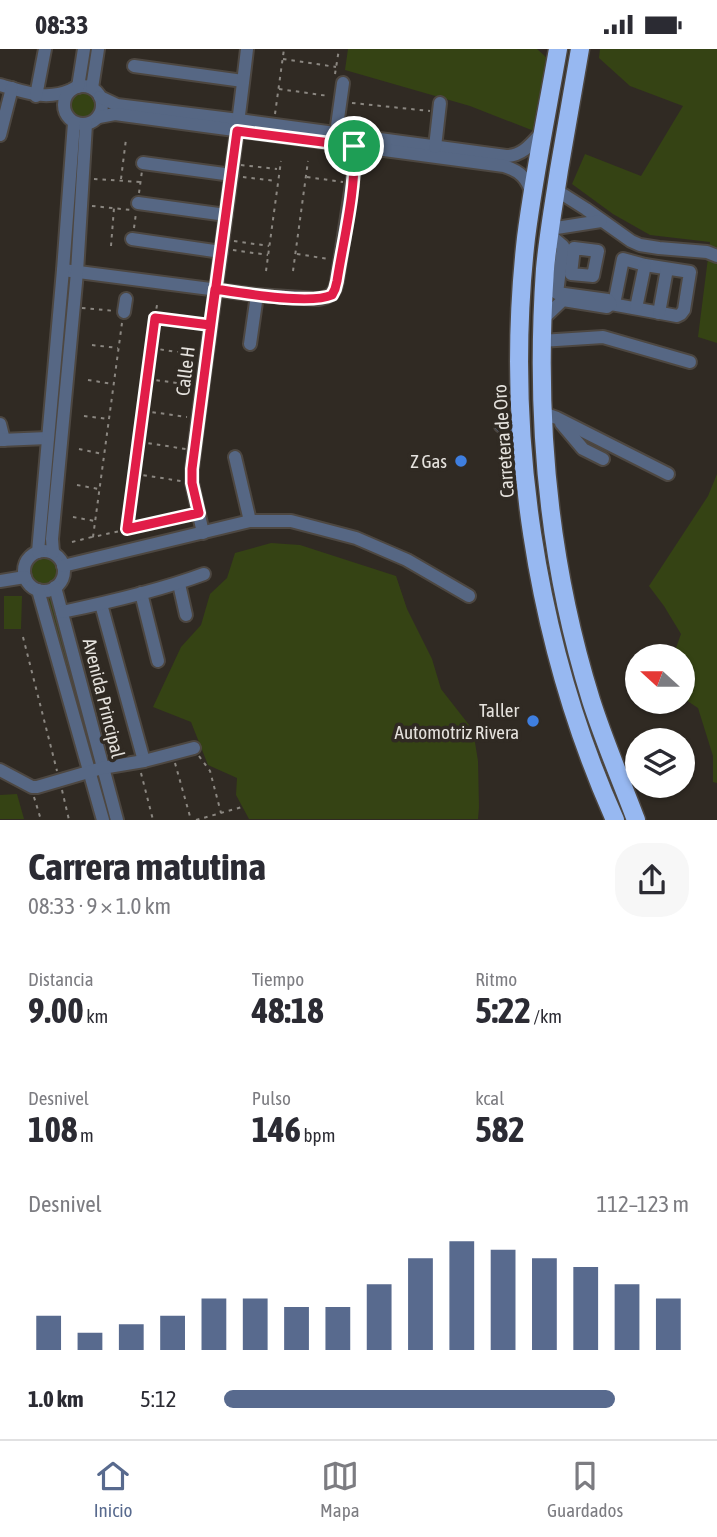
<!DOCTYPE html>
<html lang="es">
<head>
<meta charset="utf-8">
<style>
  body { margin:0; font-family:"Asap Condensed",sans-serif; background:#f7f7f7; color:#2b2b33; height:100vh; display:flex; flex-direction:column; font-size:26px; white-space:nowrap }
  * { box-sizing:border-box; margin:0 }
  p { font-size:23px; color:#7c7c81 }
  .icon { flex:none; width:38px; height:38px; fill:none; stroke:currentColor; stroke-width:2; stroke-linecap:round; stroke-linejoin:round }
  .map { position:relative; height:771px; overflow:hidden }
  .panel { display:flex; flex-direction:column; background:#fff; flex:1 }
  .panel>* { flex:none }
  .needle { width:46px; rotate:291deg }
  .tools { position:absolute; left:625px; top:595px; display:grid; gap:14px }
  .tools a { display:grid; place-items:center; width:70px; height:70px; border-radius:50%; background:#fff; box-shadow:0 2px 5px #0004; font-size:35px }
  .pin { position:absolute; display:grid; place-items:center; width:60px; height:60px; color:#fff; margin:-30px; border:4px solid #fff; border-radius:50%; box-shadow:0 2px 7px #0007 }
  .round { display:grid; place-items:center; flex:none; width:74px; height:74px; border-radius:28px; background:#f7f7f7 }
  .overview { display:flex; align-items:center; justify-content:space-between; height:119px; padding:0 28px }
  h1 { font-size:38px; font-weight:700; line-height:52px }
  .metrics { display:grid; grid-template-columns:repeat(3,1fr); gap:10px; height:119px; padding:7px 28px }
  .metrics div { display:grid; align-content:center }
  .metrics b { font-size:35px; font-weight:700 }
  .metrics small { font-size:19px; font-weight:400 }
  .metrics p { font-size:19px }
  .chart { height:196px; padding:14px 28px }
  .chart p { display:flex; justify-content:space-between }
  .chart svg { width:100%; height:126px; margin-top:7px; stroke:#586a8e; stroke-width:6 }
  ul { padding:0 28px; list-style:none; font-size:23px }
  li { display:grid; grid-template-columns:112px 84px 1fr; align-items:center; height:52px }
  li i { height:18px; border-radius:9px; background:#586a8e }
  .status { display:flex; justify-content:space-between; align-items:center; height:49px; padding:0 35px; background:#fff; direction:ltr }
  .status svg { height:19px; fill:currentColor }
  .tabs { display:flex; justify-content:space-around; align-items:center; height:98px; border-top:2px solid #e1e1e2; background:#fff; font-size:19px; color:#7c7c81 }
  .tabs a { display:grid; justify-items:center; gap:4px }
  .tabs .selected { color:#586a8e }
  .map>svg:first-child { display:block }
  .green { fill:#354314 }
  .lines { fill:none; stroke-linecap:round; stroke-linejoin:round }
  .minor-casing { stroke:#4d4741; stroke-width:16 }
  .highway-casing { stroke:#4d4741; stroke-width:21 }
  .path { stroke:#8b8781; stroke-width:2; stroke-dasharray:3.5 5; stroke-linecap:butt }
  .minor { stroke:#566784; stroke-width:12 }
  .highway { stroke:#97b8f1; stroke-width:18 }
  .route-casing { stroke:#fff; stroke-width:14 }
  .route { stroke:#e11d48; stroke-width:9 }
  .shop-dot { fill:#3f7fe0; stroke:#302a23; stroke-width:2.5 }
  .labels { text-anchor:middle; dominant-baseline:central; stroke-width:7; stroke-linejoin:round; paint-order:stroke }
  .street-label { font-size:19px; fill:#e5e2dd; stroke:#302a23 }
  .poi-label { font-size:19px; fill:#e5e2dd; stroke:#302a23; text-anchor:end }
</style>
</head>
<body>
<div class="status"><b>08:33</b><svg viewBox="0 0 49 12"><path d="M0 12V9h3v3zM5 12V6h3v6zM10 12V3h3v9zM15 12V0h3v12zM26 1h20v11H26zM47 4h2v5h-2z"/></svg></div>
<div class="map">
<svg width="717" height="771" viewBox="0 0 717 771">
  <rect width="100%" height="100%" fill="#302a23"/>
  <g class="green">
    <path d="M348,0H537L547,9L534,82L470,57L345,21Z"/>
    <path d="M600,0H717V294L698,288L710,193L650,186L613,165L572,135L585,105L641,127L683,57L630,37L599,9Z"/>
    <circle cx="83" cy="55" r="15"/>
    <path d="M68,231L71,233L47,496L46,497L43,496Z"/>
    <path d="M717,425V734L713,733V707L698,659L683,649L682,607H673L681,585L664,557L649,537L708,447Z"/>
    <path d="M271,494L300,496L396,527L407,560L432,610L441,640L473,681L478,712L479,758L478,770H249L236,746L237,729L208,716L191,673L153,658L181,598L201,576L210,545L227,529L235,504Z"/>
    <circle cx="45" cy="522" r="15"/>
    <path d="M53,542L95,707L93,710L90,709L62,598L46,544Z"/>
    <path d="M4,547H22L21,580H4Z"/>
    <path d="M17,745L24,770H0V746Z"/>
  </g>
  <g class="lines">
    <g class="minor-casing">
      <g id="minor">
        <path d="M134,17L243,32"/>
        <path d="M0,36C26,43 45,52 71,41"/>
        <circle cx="83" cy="56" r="19"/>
        <path d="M78,38L84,0"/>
        <path d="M92,39L98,0"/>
        <path d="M36,47L45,0"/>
        <path d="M100,48L117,56L239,71L506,107C523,107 532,94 543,82"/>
        <path d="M99,68L115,65L504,117C520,122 527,129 532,145"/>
        <path d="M336,84L343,34"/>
        <path d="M0,86L12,39"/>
        <path d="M435,98L440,54"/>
        <path d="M143,114L232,126"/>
        <path d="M556,141L586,160L631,192L640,196L659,199L707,203L717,207"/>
        <path d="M138,154L226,166"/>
        <path d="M550,180L601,172"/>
        <path d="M549,185L563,197L557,244"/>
        <path d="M132,190L221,203"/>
        <path d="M574,199L598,202L593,227L571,225Z"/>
        <path d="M63,221L257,246L318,250C331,248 335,244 337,232L355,116L354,91"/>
        <path d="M611,255L677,267L681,265L684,261L690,223L645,216L623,210L614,255"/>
        <path d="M636,259L645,216"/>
        <path d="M124,263L126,250"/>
        <path d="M659,264L667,220"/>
        <path d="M543,270L563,251L607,258L611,255L608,251L557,244L544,234"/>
        <path d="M541,292L603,288L690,313"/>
        <path d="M250,295L257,246"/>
        <path d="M543,364L557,369L668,425"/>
        <path d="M561,374L583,400L603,410"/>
        <path d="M0,375L4,391"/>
        <path d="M501,377L522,379"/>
        <path d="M0,391L48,389"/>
        <path d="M235,408L250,472"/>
        <path d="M203,484L192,434V420C209,280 231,140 247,0"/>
        <circle cx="44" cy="522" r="20"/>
        <path d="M38,503L63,221L74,74"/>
        <path d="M53,503L52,490L77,223L86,75"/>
        <path d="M63,517L250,472H291L356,489L407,511L469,547"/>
        <path d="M0,532L25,528"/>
        <path d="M179,535L186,566"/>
        <path d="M55,538L117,771"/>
        <path d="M38,541L103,771"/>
        <path d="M141,544L158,612"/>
        <path d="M101,555L144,712"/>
        <path d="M62,563C110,553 158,542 204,525"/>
        <path d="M0,721L32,738H37L102,719L144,712L194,699"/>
      </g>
    </g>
    <g class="highway-casing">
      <g id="highway">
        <path d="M558,0C547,63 534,126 526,189C504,383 535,592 615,771"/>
        <path d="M580,0C573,40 566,80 559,121C554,154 548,187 545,220C535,365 548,513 591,651C604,692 621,731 636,771"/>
      </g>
    </g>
    <g class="path">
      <path d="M283,10L336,18"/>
      <path d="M335,25L339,0"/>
      <path d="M279,40L329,47"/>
      <path d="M352,54L430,62"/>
      <path d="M275,65L284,0"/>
      <path d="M241,116L277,120"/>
      <path d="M243,128L276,132"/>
      <path d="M307,128L343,133"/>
      <path d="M94,130L141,133"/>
      <path d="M121,130L126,90"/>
      <path d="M139,144L142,122"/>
      <path d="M92,157L132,161"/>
      <path d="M134,179L136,164"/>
      <path d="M234,192L269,197"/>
      <path d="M111,197L114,159"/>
      <path d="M233,201L268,206"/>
      <path d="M297,205L329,210"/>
      <path d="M266,222L281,112"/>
      <path d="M293,222L308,112"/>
      <path d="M82,259L115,262"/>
      <path d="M155,268L157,256"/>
      <path d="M122,274L93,488L187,467"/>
      <path d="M92,296L118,299"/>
      <path d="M152,299L195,306"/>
      <path d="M148,330L191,336"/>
      <path d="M88,331L113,335"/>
      <path d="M144,362L187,368"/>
      <path d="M84,367L108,370"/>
      <path d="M140,393L186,400"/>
      <path d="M79,400L103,405"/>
      <path d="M135,425L181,432"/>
      <path d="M77,436L99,440"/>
      <path d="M73,468L95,472"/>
      <path d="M127,479L155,269L200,275"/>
      <path d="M72,493L92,488"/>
      <path d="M23,588L57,722"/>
      <path d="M199,707L210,722L221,764"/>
      <path d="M175,714L191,771"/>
      <path d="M141,724L153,771"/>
      <path d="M62,741L69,771"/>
      <path d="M34,748L41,771"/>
      <path d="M196,771L242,758"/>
    </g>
    <use href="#minor" class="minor"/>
    <use href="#highway" class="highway"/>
  </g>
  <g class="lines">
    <g class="route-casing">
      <path id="route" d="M354,97L237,82C222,195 206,307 192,420V434L199,464L127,480L155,269L210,276L215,240C241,244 310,256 332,246L335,240L337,232C344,188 356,142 354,97"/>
    </g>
    <use href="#route" class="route"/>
  </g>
  <g class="shop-dot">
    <circle cx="461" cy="412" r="7"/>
    <circle cx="533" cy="672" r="7"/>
  </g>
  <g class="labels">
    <g class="street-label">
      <text transform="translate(185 322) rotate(-83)">Calle H</text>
      <text transform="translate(503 392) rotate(-94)">Carretera de Oro</text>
      <text transform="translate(104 649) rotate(76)">Avenida Principal</text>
    </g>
    <g class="poi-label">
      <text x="447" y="412">Z Gas</text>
      <text x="519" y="661">Taller<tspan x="519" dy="22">Automotriz Rivera</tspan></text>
    </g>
  </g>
</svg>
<div class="tools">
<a><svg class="needle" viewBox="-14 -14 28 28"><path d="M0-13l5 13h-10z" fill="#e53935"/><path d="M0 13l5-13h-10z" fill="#7c7c81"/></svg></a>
<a><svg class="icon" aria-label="layers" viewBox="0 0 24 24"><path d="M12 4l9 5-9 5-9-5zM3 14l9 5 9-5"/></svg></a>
</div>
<div class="pin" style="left:354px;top:97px;background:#1e9e55"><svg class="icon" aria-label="arrive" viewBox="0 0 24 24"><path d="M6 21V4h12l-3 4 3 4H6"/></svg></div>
</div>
<section class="panel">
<div class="overview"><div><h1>Carrera matutina</h1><p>08:33 · 9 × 1.0 km</p></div><a class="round"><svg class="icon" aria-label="share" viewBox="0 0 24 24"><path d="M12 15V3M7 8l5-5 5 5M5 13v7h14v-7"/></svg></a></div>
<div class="metrics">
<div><p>Distancia</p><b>9.00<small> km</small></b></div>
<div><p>Tiempo</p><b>48:18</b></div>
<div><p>Ritmo</p><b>5:22<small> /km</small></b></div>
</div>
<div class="metrics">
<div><p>Desnivel</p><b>108<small> m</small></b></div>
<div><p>Pulso</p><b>146<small> bpm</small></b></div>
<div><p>kcal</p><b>582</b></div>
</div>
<div class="chart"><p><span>Desnivel</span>112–123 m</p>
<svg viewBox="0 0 160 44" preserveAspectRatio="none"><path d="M5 44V32M15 44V38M25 44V35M35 44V32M45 44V26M55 44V26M65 44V29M75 44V29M85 44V21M95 44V12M105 44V6M115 44V9M125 44V12M135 44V15M145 44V21M155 44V26"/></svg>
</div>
<ul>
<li><b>1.0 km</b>5:12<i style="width:84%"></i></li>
</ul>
</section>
<nav class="tabs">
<a class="selected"><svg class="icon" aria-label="home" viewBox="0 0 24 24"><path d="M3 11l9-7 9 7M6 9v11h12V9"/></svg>Inicio</a>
<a><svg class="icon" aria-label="map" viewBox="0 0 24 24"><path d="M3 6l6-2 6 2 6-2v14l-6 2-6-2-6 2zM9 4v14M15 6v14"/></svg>Mapa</a>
<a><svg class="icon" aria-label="saved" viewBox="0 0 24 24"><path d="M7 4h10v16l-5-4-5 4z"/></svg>Guardados</a>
</nav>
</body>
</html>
